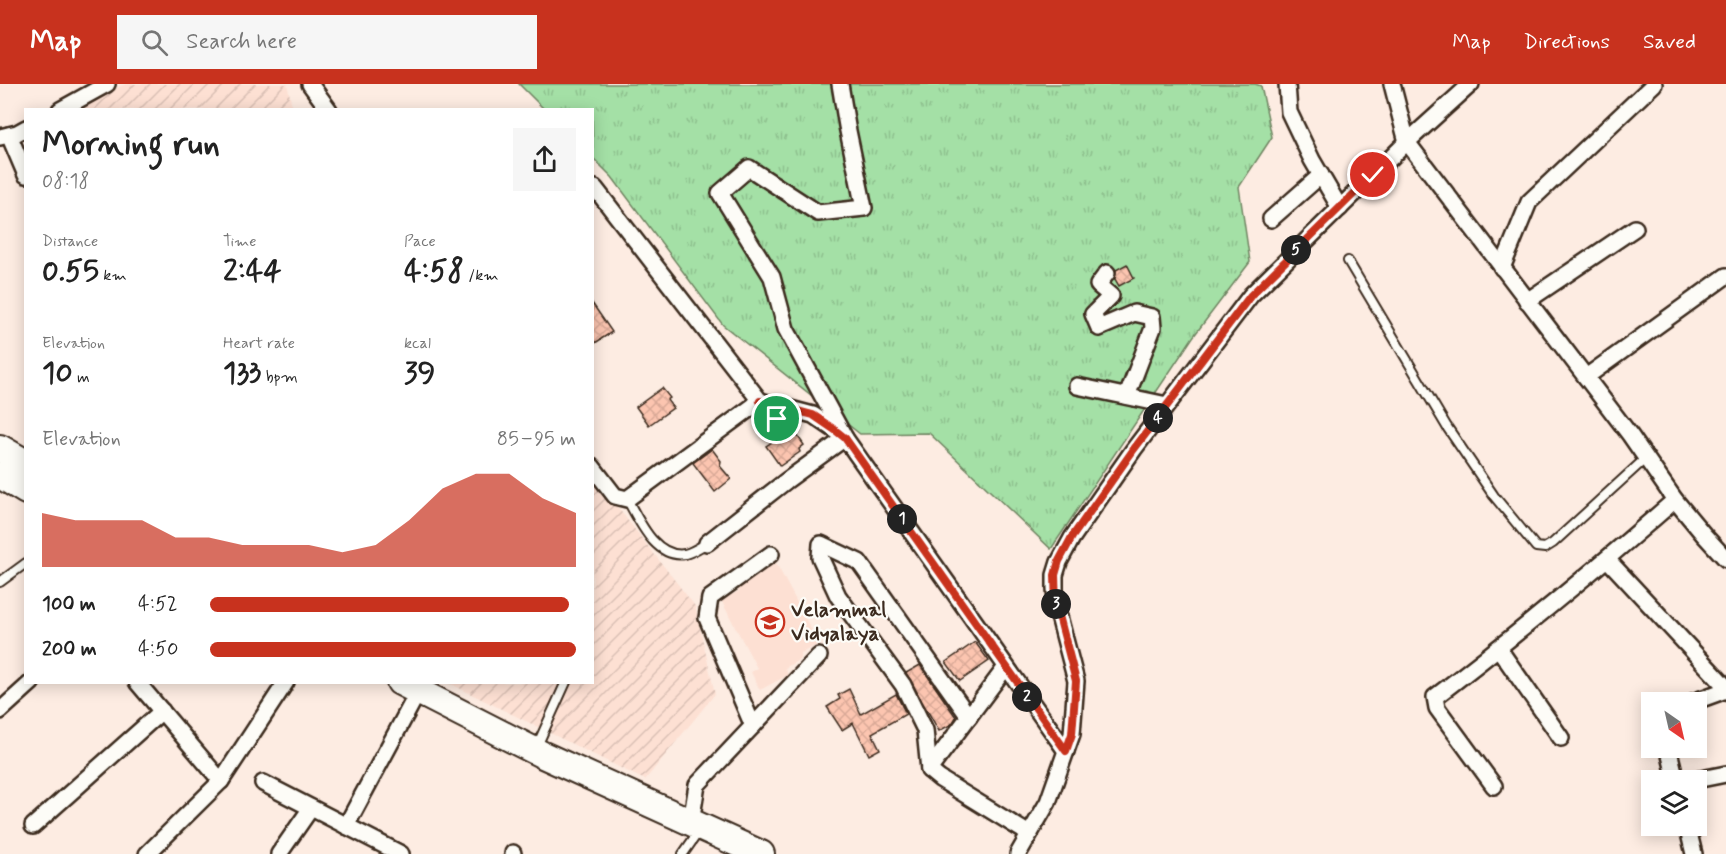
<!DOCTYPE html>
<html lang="en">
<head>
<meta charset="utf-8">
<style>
  body { margin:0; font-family:Mynerve,sans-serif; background:#f6f6f6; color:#222; height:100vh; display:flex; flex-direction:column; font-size:22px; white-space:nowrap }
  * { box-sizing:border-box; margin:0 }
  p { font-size:20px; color:#767676 }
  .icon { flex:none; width:33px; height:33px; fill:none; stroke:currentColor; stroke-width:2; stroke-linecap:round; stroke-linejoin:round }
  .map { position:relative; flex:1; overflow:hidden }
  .details { position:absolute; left:24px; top:24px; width:570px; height:576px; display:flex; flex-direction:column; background:#fff; border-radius:0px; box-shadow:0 3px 15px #0003 }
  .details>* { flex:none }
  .needle { width:39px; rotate:146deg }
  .buttons { position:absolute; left:1641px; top:608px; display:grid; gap:12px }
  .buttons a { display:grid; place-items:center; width:66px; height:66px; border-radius:0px; background:#fff; box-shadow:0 3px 15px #0003; font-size:30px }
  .pin { position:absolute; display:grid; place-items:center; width:51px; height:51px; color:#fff; margin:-26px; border:3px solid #fff; border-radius:50%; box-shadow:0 2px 6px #0007 }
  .km { position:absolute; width:30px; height:30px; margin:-15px; border-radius:50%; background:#222; color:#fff; font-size:16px; line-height:30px; text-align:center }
  .round { display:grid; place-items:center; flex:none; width:63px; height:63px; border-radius:0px; background:#f6f6f6 }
  .head { display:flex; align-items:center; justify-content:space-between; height:102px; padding:0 18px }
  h1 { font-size:33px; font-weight:800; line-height:45px }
  .figures { display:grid; grid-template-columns:repeat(3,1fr); gap:9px; height:102px; padding:6px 18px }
  .figures div { display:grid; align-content:center }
  .figures b { font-size:30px; font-weight:800 }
  .figures small { font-size:16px; font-weight:400 }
  .figures p { font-size:16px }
  .chart { height:168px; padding:12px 18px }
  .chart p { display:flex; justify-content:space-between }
  .chart svg { width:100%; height:108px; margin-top:6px; fill:#c8321e; opacity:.7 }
  ul { padding:0 18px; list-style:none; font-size:20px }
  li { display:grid; grid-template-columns:96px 72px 1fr; align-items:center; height:45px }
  li i { height:15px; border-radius:8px; background:#c8321e }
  header { display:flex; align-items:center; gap:36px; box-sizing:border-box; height:84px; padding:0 30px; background:#c8321e; color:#fff }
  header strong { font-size:28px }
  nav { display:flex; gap:33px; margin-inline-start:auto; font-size:21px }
  .search { width:420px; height:54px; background:#f6f6f6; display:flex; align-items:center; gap:15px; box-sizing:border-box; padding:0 21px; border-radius:0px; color:#767676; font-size:22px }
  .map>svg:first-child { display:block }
  .built { fill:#fde0d3 }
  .industrial { fill:url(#industrial-furrows) }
  .grass { fill:url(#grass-tufts); stroke:#708562; stroke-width:1.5 }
  .building { fill:url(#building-cross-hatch); stroke:#3b2a1e; stroke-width:1.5 }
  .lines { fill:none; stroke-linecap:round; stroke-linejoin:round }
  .service-casing { stroke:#3b2a1e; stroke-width:12 }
  .minor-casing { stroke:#3b2a1e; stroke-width:20 }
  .trunk-casing { stroke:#3b2a1e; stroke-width:30 }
  .service { stroke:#fdfcf7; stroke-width:8 }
  .minor { stroke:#fdfcf7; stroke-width:15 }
  .trunk { stroke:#fdfcf7; stroke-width:26 }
  .route-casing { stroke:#fff; stroke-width:12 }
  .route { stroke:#c8321e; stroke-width:8 }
  .labels { text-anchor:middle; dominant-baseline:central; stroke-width:4.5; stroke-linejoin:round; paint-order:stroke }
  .poi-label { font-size:21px; font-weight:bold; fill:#3b2a1e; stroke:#fdfcf7; text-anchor:start }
</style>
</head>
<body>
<header>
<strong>Map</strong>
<div class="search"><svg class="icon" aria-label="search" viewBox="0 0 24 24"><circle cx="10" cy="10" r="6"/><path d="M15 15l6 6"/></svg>Search here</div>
<nav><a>Map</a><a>Directions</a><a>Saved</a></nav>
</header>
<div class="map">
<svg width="1726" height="770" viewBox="0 0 1726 770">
  <defs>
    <pattern id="industrial-furrows" width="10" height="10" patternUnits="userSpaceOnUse" patternTransform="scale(1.5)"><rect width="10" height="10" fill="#fde0d3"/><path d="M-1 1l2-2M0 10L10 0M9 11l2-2" fill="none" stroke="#dac0b5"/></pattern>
    <pattern id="grass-tufts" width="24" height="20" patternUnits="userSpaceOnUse" patternTransform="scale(1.5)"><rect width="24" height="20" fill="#a4e0a6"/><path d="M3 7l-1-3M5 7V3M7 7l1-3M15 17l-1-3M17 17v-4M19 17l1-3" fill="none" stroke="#8ec08e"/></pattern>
    <pattern id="building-cross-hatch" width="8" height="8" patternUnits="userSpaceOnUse" patternTransform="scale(1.5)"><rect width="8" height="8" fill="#fcc5b0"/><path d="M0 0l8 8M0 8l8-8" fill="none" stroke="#d9a997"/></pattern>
  </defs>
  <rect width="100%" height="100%" fill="#fdece2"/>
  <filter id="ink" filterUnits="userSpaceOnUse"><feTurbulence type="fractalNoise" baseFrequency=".0167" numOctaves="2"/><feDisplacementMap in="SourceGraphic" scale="12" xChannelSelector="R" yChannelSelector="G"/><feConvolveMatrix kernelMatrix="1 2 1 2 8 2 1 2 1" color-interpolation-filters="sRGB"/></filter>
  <g filter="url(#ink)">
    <path class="built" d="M776,479L819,560L801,569L800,575L785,584L788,591L760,606L751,588L757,584L721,516L739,507L736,501Z"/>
    <g class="industrial">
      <path d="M126,0H287L293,25L68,26Z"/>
      <path d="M593,392L695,522L715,610L645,696L449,599L592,598Z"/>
    </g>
    <path class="grass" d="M519,0H1255L1261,2L1272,53L1239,103L1250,178L1193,253L1051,465L929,349L860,350L723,241L612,93L593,74L592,26L544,25Z"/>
    <g class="building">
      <path d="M1127,180L1134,194L1119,202L1115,195L1116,186Z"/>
      <path d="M592,219L612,248L592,261Z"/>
      <path d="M662,304L670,314L667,316L673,324L649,341L636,323Z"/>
      <path d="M788,338L804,361L799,365L800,368L780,382L766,362L781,352L777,346Z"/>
      <path d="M712,365L721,377L720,382L731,395L715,408L693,379Z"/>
      <path d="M975,558L989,577L960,597L946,578Z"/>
      <path d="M920,581L956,633L952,640L939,647L906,589Z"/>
      <path d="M849,605L861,630L896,610L906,630L872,649L880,665L869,671L853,639L842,646L827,623L840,615L838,611Z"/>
    </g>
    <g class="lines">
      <g class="service-casing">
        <g id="service">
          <path d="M1348,177L1447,343L1494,412L1536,463L1545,464L1553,459L1646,374"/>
          <path d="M627,415C639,436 655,475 685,470C693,468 700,463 707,459"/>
          <path d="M0,498L26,479"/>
          <path d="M537,662L566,598"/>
          <path d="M683,770L699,747"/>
        </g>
      </g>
      <g class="minor-casing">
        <g id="minor">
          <path d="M310,0L329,26"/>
          <path d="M1287,0L1289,28L1312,76L1340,124"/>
          <path d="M1392,0L1407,58L1630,351L1675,416L1704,451L1726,475"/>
          <path d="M60,26L107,0"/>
          <path d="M9,51L26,91"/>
          <path d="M0,53L17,49L26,44"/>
          <path d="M595,104L760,317L777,335"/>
          <path d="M1271,135L1321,91"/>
          <path d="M1502,184L1529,118L1654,0"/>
          <path d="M1107,189L1098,201L1111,212L1093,230L1099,244L1134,229L1152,233L1153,244L1127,312"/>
          <path d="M1527,217L1635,144"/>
          <path d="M1586,293L1726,192"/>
          <path d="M1077,302L1167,321"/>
          <path d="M592,382L615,412L627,415L760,317L813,331L835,346L845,354L1066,667"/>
          <path d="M707,459L786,397L845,354L786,245L772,193L720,109L749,84L818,129L864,124L847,42L840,0"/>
          <path d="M1607,475L1726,603"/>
          <path d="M1499,565L1561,654"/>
          <path d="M137,598L221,697L286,598"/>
          <path d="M1693,618L1726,606"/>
          <path d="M0,627L32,598"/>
          <path d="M969,633L859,478L821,460L820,473L838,512L903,601L925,646L929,686L940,695L1029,750"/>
          <path d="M753,642L707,534L710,514L771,470"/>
          <path d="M1668,663L1676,696"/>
          <path d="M929,686L1006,583"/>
          <path d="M1696,696L1726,690"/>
          <path d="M263,699L401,770"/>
          <path d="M1494,702L1437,624L1435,613C1518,550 1597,484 1675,416"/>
          <path d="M691,738L697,701L819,572"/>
          <path d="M1687,741L1694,770"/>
          <path d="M33,742L162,627"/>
          <path d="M346,742L418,608"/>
          <path d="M147,770L221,697"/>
          <path d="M279,770L311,724"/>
          <path d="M513,770V769"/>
          <path d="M1018,770L1048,718L1072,650L1076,597L1056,521L1055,504V491L1059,478L1072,454L1134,365L1251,211L1407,58L1471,0"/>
        </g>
      </g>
      <g class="trunk-casing">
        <g id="trunk">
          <path d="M0,364L26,379"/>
          <path d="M0,391L26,407"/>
          <path d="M400,598L543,671L761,770"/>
        </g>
      </g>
      <use href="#service" class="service"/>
      <use href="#minor" class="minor"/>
      <use href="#trunk" class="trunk"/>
    </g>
  </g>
  <g class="lines" filter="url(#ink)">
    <g class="route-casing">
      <path id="route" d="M777,335L760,317L813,331L835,346L845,354L1066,667L1072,650L1076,597L1056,520L1055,491L1059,477L1072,453L1134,365L1251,211L1373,91"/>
    </g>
    <use href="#route" class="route"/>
  </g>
  <defs>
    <g id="school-ring" transform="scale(1.5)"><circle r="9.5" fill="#fdfcf7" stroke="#c8321e" stroke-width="1.5"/><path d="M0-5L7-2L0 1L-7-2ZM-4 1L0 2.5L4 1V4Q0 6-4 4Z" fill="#c8321e"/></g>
  </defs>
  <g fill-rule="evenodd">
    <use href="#school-ring" x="770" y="538"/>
  </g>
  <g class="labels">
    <g class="poi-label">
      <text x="791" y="526">Velammal<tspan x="791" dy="24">Vidyalaya</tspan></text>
    </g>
  </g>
</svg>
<div class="buttons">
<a><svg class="needle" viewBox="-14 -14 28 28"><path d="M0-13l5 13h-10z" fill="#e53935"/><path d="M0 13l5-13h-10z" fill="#767676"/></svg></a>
<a><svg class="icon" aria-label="layers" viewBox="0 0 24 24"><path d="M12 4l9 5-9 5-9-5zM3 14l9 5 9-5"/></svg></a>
</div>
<div class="pin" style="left:777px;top:335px;background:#1e9e55"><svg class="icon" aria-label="arrive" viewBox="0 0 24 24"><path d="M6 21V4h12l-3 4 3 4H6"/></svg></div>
<div class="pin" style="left:1373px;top:91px;background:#d93025"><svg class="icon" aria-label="check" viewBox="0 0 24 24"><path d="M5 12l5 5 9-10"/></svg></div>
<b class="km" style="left:902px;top:435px">1</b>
<b class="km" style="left:1027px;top:613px">2</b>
<b class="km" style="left:1056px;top:520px">3</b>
<b class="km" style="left:1158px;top:334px">4</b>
<b class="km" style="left:1296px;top:166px">5</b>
<section class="details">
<div class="head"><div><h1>Morning run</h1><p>08:18</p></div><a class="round"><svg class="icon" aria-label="share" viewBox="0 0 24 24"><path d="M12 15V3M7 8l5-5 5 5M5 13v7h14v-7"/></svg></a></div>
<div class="figures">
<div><p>Distance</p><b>0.55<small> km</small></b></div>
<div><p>Time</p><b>2:44</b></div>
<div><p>Pace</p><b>4:58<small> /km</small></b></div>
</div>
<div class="figures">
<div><p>Elevation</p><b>10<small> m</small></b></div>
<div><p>Heart rate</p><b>133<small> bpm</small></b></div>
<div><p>kcal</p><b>39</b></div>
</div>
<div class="chart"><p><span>Elevation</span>85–95 m</p>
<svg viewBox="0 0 160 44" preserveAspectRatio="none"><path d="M0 44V22L10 25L20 25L30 25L40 32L50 32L60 35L70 35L80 35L90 38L100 35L110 25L120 12L130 6L140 6L150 16L160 22V44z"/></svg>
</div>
<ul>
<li><b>100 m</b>4:52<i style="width:98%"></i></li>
<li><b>200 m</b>4:50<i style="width:100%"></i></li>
</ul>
</section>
</div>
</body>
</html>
